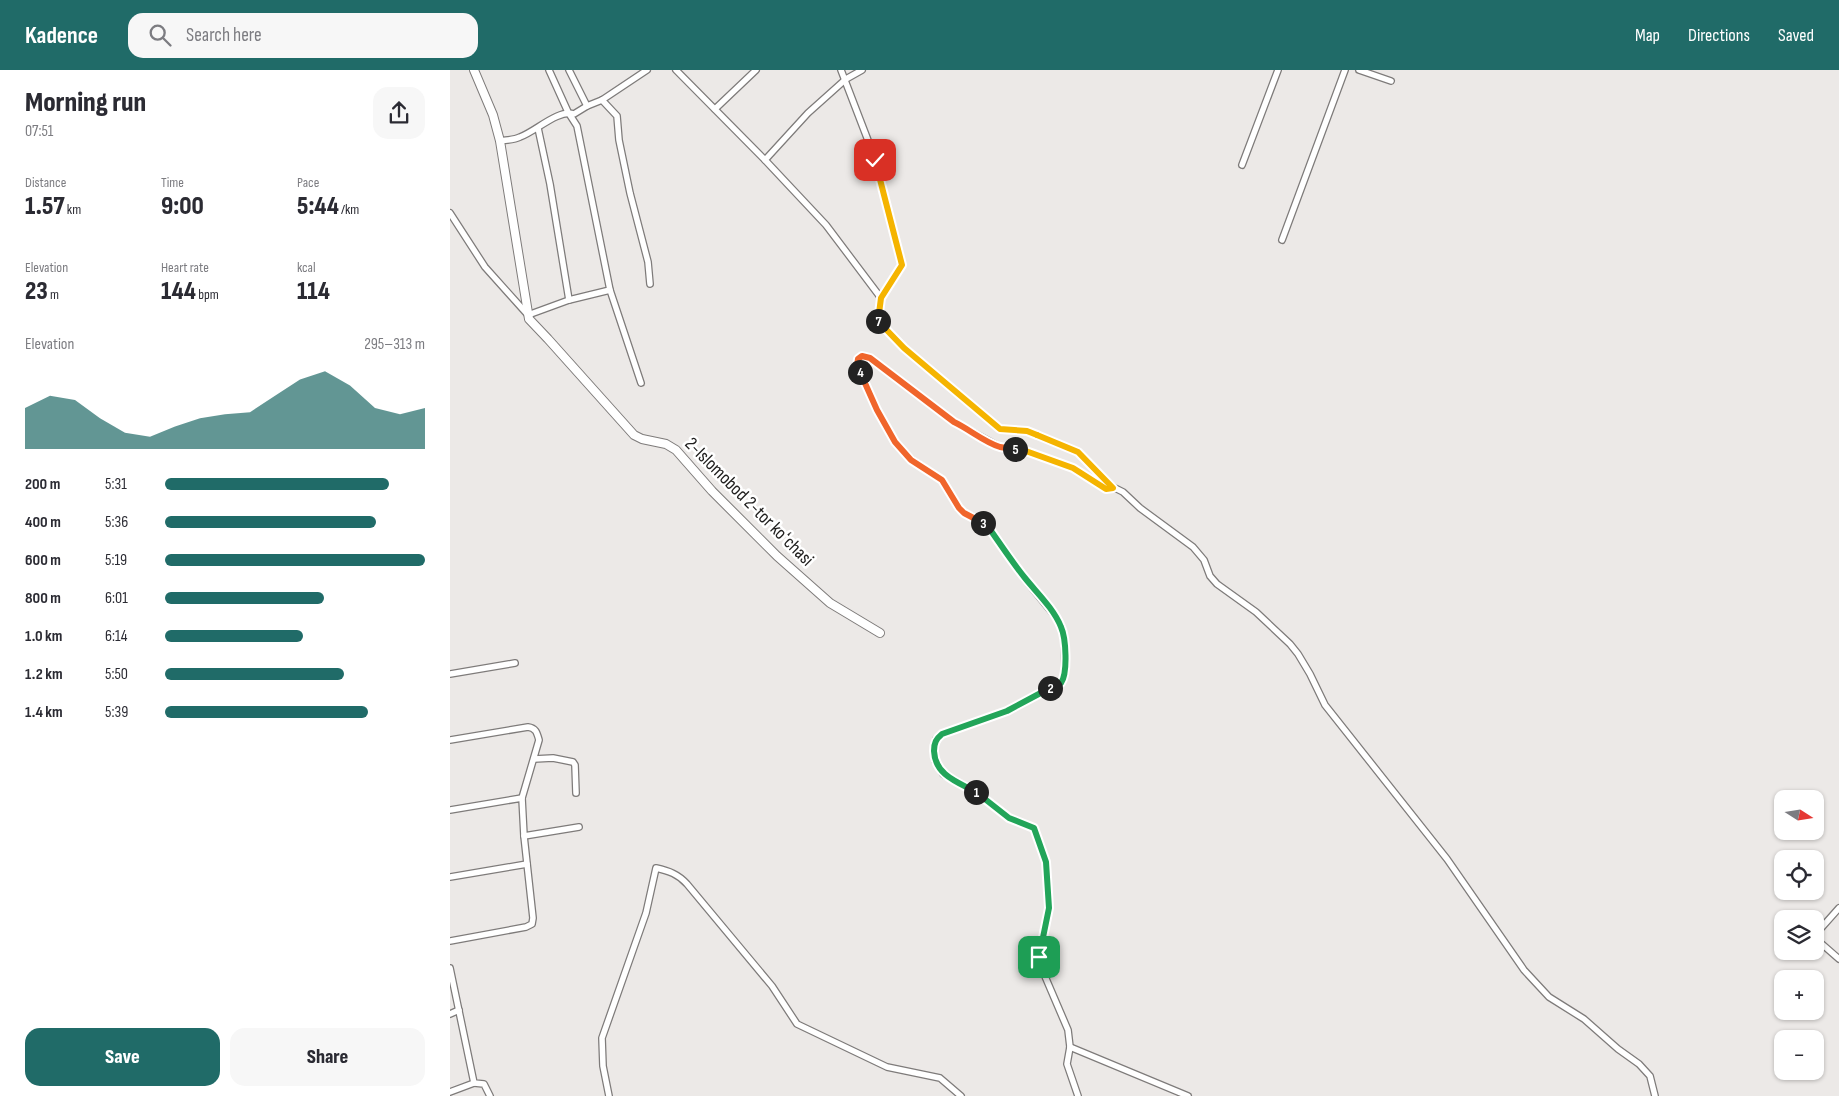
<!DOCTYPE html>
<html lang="en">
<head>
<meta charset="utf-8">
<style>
  body { margin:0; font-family:"Sofia Sans Condensed",sans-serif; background:#f7f7f7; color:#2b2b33; height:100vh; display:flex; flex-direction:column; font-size:19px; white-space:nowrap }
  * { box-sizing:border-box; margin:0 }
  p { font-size:16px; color:#7c7c81 }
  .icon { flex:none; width:28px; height:28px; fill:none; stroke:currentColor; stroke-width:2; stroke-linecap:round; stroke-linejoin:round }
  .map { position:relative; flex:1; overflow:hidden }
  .drawer { display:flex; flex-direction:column; background:#fff; width:450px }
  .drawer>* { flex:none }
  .needle { width:32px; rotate:102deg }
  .tools { position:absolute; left:1324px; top:720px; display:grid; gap:10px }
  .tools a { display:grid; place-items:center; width:50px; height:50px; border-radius:10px; background:#fff; box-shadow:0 1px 4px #0004; font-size:25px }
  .pin { position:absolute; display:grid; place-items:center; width:42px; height:42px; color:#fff; margin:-21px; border-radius:10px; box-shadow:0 2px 8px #0006 }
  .km { position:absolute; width:25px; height:25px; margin:-12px; border-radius:50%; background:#222; color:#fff; font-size:14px; line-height:25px; text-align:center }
  .round { display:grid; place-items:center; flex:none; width:52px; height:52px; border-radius:15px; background:#f7f7f7 }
  .overview { display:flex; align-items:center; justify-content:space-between; height:85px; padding:0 25px }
  h1 { font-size:28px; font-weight:800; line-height:38px }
  .figures { display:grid; grid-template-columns:repeat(3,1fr); gap:8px; height:85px; padding:5px 25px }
  .figures div { display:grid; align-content:center }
  .figures b { font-size:25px; font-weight:800 }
  .figures small { font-size:14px; font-weight:400 }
  .figures p { font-size:14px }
  .chart { height:140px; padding:10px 25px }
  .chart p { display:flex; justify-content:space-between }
  .chart svg { width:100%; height:90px; margin-top:5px; fill:#206b68; opacity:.7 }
  .primary-button { display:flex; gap:10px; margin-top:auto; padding:10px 25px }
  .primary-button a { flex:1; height:58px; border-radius:15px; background:#206b68; color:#fff; font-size:20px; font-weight:800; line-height:58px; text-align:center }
  .primary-button a+a { background:#f7f7f7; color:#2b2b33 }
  ul { padding:0 25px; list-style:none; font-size:16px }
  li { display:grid; grid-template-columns:80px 60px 1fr; align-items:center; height:38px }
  li i { height:12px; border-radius:6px; background:#206b68 }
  header { display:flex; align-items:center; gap:30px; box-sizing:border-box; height:70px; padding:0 25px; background:#206b68; color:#fff }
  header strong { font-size:24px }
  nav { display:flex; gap:28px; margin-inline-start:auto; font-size:18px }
  .search { width:350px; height:45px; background:#f7f7f7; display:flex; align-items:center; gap:12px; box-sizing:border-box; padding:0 18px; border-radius:15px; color:#7c7c81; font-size:19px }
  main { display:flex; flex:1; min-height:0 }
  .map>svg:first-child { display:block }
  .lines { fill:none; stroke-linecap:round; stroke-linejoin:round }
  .minor-casing { stroke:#7e7b7a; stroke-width:8 }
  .tertiary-casing { stroke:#7e7b7a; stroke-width:10 }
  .minor { stroke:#fff; stroke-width:5.5 }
  .tertiary { stroke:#fff; stroke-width:8 }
  .split-1-casing { stroke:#fff; stroke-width:10 }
  .split-2-casing { stroke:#fff; stroke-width:10 }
  .split-3-casing { stroke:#fff; stroke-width:10 }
  .split-4-casing { stroke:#fff; stroke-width:10 }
  .split-5-casing { stroke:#fff; stroke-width:10 }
  .split-6-casing { stroke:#fff; stroke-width:10 }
  .split-7-casing { stroke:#fff; stroke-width:10 }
  .split-8-casing { stroke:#fff; stroke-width:10 }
  .split-1 { stroke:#22a559; stroke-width:6 }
  .split-2 { stroke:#22a559; stroke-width:6 }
  .split-3 { stroke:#22a559; stroke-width:6 }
  .split-4 { stroke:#f0652b; stroke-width:6 }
  .split-5 { stroke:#f0652b; stroke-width:6 }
  .split-6 { stroke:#f5b400; stroke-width:6 }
  .split-7 { stroke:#f5b400; stroke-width:6 }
  .split-8 { stroke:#f5b400; stroke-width:6 }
  .labels { text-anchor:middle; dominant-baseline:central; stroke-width:5; stroke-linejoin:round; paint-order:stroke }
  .street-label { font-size:19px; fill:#222120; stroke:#fff }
</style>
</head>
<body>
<header>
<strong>Kadence</strong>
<div class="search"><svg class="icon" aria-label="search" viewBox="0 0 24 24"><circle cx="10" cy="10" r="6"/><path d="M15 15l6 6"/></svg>Search here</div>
<nav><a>Map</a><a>Directions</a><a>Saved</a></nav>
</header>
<main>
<section class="drawer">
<div class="overview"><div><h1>Morning run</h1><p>07:51</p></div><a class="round"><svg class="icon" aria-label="share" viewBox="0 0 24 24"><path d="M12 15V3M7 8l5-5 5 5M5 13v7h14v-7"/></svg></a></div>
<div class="figures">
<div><p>Distance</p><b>1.57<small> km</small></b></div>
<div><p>Time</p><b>9:00</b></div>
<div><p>Pace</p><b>5:44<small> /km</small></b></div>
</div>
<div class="figures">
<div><p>Elevation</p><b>23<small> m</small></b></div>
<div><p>Heart rate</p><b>144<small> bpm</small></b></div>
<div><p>kcal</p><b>114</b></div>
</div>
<div class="chart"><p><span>Elevation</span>295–313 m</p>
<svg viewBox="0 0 160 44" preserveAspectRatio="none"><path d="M0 44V24L10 18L20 20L30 29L40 36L50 38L60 33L70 29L80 27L90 26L100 18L110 10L120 6L130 13L140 24L150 27L160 24V44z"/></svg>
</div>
<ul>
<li><b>200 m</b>5:31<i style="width:86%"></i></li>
<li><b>400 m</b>5:36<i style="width:81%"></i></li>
<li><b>600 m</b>5:19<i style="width:100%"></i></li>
<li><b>800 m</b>6:01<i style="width:61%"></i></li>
<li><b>1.0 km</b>6:14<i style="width:53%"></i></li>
<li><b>1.2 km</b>5:50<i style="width:69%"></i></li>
<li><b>1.4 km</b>5:39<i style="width:78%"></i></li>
</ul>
<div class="primary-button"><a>Save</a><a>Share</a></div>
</section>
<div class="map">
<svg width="1389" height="1026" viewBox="0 0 1389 1026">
  <rect width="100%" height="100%" fill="#ece9e7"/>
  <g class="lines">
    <g class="minor-casing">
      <g id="minor">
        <path d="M99,0L118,42L127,56L160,220L191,313"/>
        <path d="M119,0L137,36"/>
        <path d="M226,0L315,90"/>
        <path d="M391,0L424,86L452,195L431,228L428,251L454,278L550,359L577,361L628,382L663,417"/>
        <path d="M412,0L396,9L358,43L315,90L376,155L431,228"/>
        <path d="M909,0L941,11"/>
        <path d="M152,30L167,46L169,70L180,123L198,192L200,214"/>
        <path d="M265,39L306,0"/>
        <path d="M88,58L100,114L119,230"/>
        <path d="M50,71C56,70 64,70 70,67C85,62 108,39 124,44L137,36L152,30L197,0"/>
        <path d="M792,95L828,0"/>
        <path d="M0,143L35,197L78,245L119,230L160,220"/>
        <path d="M832,170L895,0"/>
        <path d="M0,604L65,593"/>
        <path d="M0,670L78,657C86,658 87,663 89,670L72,728"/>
        <path d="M84,689L103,688L123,692L125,695L126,723"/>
        <path d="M0,740L72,728L74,766L83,848L82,854L76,857L0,871"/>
        <path d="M74,766L129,757"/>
        <path d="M0,807L77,794"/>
        <path d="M1365,865L1389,838"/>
        <path d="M1365,868L1389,889"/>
        <path d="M0,898L24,1013L34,1014L40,1026"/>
        <path d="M0,944L9,940"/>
        <path d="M620,977L738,1026"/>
        <path d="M0,1022L24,1013"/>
        <path d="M159,1026L153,996L152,968L196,843L206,798C219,801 228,804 237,814L322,916L347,954L437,997L490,1008L511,1026"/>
        <path d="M628,1026L617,994L620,977L618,960L594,904L589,887L599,838L596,792L584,758L559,748L531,725L493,704L485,691L484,677L486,669L492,664L557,641L611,613L615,602L614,567L611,556L605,546L574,508L539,458L530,450L514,443L509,439L492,410L461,389L445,372L427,340L407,295L408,289L412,286L420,288L504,352L550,377L573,380L623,398L656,419L663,417L673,422L690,438L743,477L754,490L760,506L767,514L806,542L840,574L848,584L860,604L875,635L997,789L1074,900L1099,927L1134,949L1168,979L1189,994L1200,1006L1205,1026"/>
      </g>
    </g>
    <g class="tertiary-casing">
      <path id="tertiary" d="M24,0L43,45L50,71L79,249L98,269L184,365L192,369L216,374L226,380L262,421L327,486L380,533L430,563"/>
    </g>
    <use href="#minor" class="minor"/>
    <use href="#tertiary" class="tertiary"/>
  </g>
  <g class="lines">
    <g class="split-1-casing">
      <path id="split-1" d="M526,722L559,748L584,758L596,792L599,838L589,887"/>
    </g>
    <g class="split-2-casing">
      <path id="split-2" d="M526,722C507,712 485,705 484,681C484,673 486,669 492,664L557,641L600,618"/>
    </g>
    <g class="split-3-casing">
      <path id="split-3" d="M533,453L539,458C551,475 562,492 575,508C587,523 604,539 611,557C616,568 618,603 611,613L600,618"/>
    </g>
    <g class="split-4-casing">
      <path id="split-4" d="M410,302L427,340L445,372L461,390L492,410L509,438L514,443L533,453"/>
    </g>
    <g class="split-5-casing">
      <path id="split-5" d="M410,302L407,295L408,289L412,286L420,288L504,352C519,359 534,372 550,377C555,378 560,378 565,379"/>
    </g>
    <g class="split-6-casing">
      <path id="split-6" d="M565,379L573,380L623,398L656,419L663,418L628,382L587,365"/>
    </g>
    <g class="split-7-casing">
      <path id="split-7" d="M428,251L454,278L550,359L577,361L587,365"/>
    </g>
    <g class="split-8-casing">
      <path id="split-8" d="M425,90L452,195L431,228L428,251"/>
    </g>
    <use href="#split-1" class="split-1"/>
    <use href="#split-2" class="split-2"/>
    <use href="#split-3" class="split-3"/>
    <use href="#split-4" class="split-4"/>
    <use href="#split-5" class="split-5"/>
    <use href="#split-6" class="split-6"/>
    <use href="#split-7" class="split-7"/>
    <use href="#split-8" class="split-8"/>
  </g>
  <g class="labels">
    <g class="street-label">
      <text transform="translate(299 432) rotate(45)">2-Islomobod 2-tor koʻchasi</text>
    </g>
  </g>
</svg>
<div class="tools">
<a><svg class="needle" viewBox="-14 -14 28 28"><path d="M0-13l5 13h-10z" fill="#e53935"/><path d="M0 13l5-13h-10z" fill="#7c7c81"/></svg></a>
<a><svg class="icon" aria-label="locate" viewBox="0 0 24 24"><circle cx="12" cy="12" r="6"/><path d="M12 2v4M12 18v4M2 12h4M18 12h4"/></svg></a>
<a><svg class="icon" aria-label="layers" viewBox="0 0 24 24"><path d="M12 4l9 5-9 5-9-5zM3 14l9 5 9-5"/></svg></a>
<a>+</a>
<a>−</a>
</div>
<div class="pin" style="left:589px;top:887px;background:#1e9e55"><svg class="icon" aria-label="arrive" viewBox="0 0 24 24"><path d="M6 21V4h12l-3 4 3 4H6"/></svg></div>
<div class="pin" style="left:425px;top:90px;background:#d93025"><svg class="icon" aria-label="check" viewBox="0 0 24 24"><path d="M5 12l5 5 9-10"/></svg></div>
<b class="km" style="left:526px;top:722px">1</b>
<b class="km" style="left:600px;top:618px">2</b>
<b class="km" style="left:533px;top:453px">3</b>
<b class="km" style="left:410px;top:302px">4</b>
<b class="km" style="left:565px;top:379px">5</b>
<b class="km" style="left:428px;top:251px">7</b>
</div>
</main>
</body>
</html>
